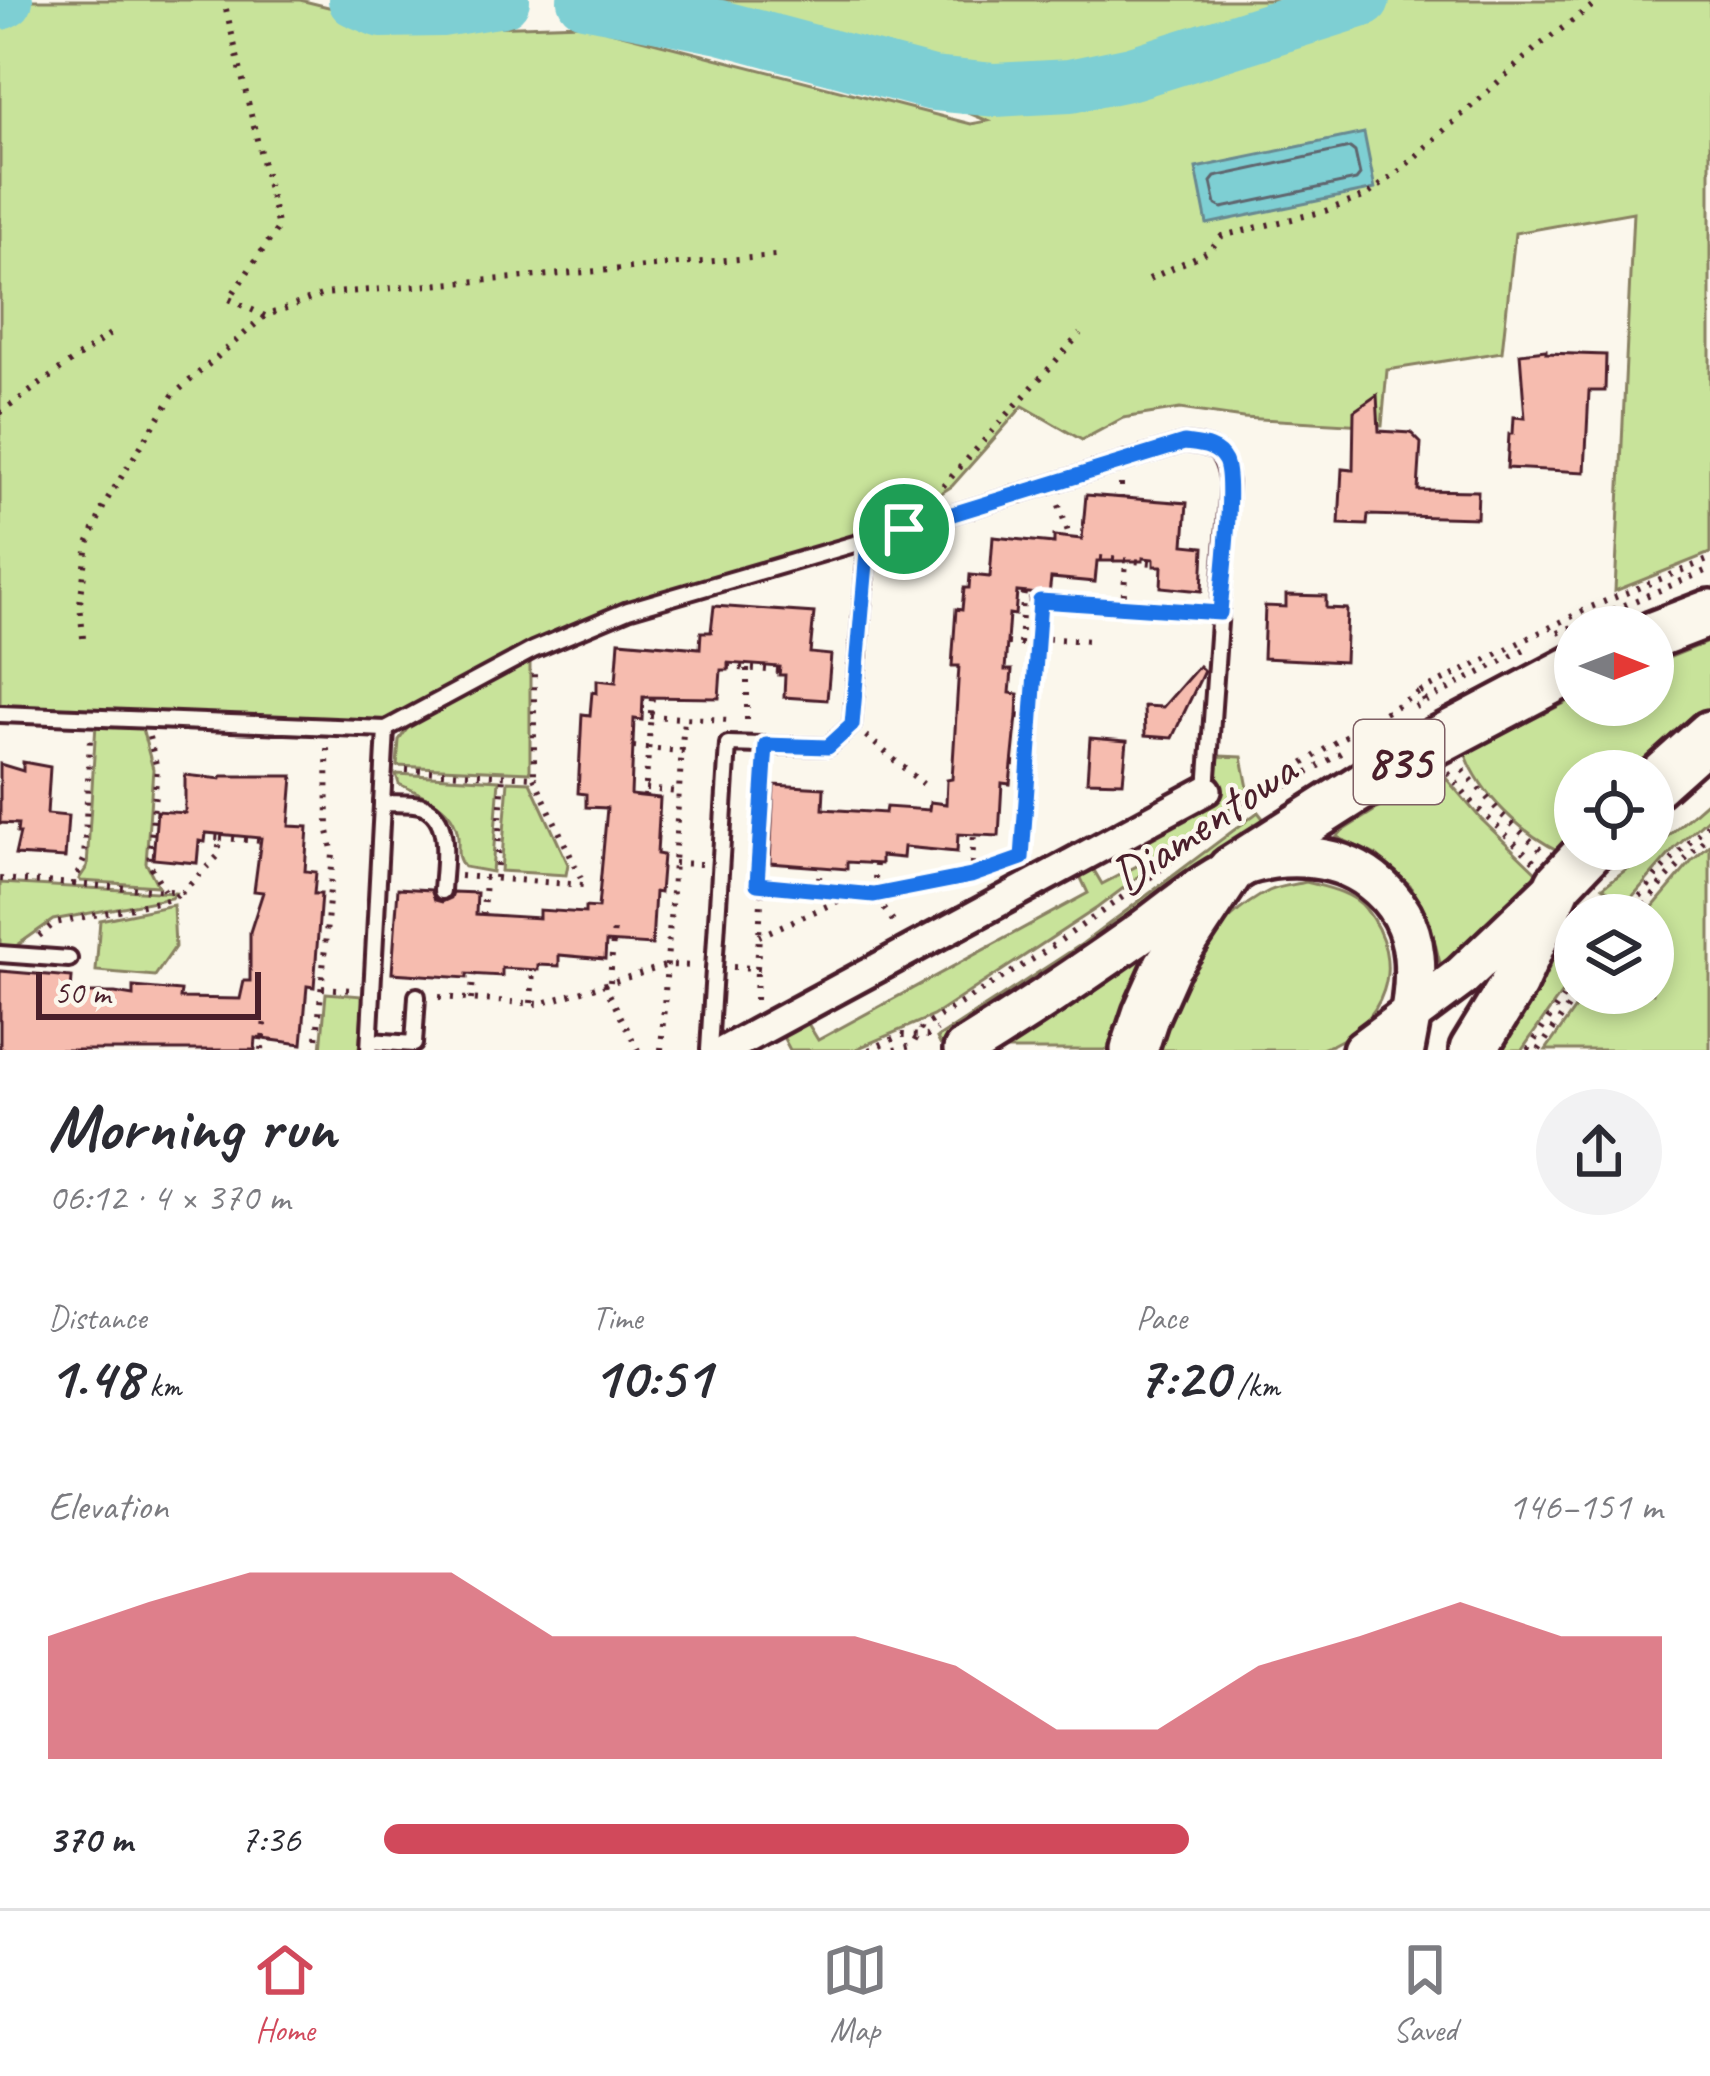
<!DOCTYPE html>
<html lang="en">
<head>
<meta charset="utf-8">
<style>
  body { margin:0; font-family:Caveat,sans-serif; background:#f2f2f3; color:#2b2b33; height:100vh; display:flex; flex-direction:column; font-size:45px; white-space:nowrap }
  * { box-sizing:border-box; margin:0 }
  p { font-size:39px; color:#7c7c81 }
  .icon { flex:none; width:66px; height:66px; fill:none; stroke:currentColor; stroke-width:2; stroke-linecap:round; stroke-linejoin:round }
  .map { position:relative; height:1050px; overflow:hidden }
  .side { display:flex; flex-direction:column; background:#fff; flex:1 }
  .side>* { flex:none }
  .needle { width:78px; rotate:90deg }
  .controls { position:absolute; left:1554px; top:606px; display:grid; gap:24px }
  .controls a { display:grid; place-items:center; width:120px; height:120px; border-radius:50%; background:#fff; box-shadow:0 6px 18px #0003; font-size:60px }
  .scale { position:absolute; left:36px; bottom:30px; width:225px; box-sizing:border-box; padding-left:12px; border:6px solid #4a1f2b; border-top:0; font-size:33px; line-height:42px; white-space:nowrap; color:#4a1f2b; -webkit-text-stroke:9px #fbf7ec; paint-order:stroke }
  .pin { position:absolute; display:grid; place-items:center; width:102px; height:102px; color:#fff; margin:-51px; border:6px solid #fff; border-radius:50%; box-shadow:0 3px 12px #0007 }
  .round { display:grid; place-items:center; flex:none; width:126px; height:126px; border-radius:63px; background:#f2f2f3 }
  .overview { display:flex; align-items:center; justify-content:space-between; height:204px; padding:0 48px }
  h1 { font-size:66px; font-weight:700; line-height:90px }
  .stats { display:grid; grid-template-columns:repeat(3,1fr); gap:18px; height:204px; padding:12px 48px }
  .stats div { display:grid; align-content:center }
  .stats b { font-size:60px; font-weight:700 }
  .stats small { font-size:33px; font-weight:400 }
  .stats p { font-size:33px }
  .chart { height:336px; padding:24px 48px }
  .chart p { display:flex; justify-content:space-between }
  .chart svg { width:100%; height:216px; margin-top:12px; fill:#d1495b; opacity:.7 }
  ul { padding:0 48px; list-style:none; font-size:39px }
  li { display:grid; grid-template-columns:192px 144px 1fr; align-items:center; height:90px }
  li i { height:30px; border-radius:15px; background:#d1495b }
  .tabs { display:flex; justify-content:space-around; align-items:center; height:168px; border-top:3px solid #e1e1e2; background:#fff; font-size:33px; color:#7c7c81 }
  .tabs a { display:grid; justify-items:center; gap:6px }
  .tabs .selected { color:#d1495b }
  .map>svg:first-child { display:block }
  .green { fill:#c8e39a; stroke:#898162; stroke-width:3 }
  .water { fill:#7ecfd3; stroke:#698990; stroke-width:3 }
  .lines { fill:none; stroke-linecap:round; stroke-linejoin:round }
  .shore { stroke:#5f656e; stroke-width:3 }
  .river { stroke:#7ecfd3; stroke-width:54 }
  .building { fill:#f6bcaf; stroke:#4a1f2b; stroke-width:3 }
  .lane-casing { stroke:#4a1f2b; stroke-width:22 }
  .street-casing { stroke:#4a1f2b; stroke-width:36 }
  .secondary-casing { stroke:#4a1f2b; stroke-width:48 }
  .primary-casing { stroke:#4a1f2b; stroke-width:54 }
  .path { stroke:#4a1f2b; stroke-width:6; stroke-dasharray:3 9; stroke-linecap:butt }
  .lane { stroke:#fbf7ec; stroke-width:14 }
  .street { stroke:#fbf7ec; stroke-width:27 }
  .secondary { stroke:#fbf7ec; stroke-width:39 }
  .primary { stroke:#fbf7ec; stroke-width:45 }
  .route-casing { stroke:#fff; stroke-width:24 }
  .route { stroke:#1a73e8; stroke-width:15 }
  .labels { text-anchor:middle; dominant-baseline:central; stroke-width:9; stroke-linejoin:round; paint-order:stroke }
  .shield { fill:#fbf7ec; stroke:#7f6065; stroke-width:3 }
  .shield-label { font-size:48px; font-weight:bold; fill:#4a1f2b }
  .street-label { font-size:51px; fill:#4a1f2b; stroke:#fbf7ec }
</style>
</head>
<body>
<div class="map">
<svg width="1710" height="1050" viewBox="0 0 1710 1050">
  <rect width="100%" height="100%" fill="#fbf7ec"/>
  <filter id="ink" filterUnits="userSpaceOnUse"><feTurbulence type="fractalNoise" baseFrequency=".00833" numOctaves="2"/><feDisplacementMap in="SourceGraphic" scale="24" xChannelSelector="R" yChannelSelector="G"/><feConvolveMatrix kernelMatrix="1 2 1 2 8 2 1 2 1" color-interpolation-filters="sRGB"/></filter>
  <g filter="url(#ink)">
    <g class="green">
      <path d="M0,0H300L418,29L583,24L971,124L988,121L697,0H1710V553L1615,591L1633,212L1515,233L1502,352L1387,370L1382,426L1243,418L1180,409L1123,418L1082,440L1023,406L952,486L868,540L628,610L386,729L0,714Z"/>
      <path d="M1710,641V708L1640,771H1575V837L1561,852C1521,833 1481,795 1465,753L1575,698V705H1653V664Z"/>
      <path d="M530,661V772L397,766L399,740L412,722Z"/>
      <path d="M96,724L141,725L153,769L146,863L158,886L81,881L79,879L87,867Z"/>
      <path d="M1219,756L1242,757L1248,788L1243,798L1097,908L933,1016L854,1050H790L782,1035L807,1022L818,1040L1088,893L1079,874L1092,867L1102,884L1150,859L1140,840L1214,798Z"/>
      <path d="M1439,770L1481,819L1539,875L1445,966L1441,967L1429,919L1410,885L1376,855L1337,837L1342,831Z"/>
      <path d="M396,774L499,780L492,872L464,867C455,855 459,851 458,837C455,805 424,796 399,784Z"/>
      <path d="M508,781L530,782L568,864L566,875L501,871Z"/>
      <path d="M1710,799V816L1675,848L1625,905L1603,887L1653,849Z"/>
      <path d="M1258,812L1265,821L1003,1005L940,1044L937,1038L1082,944Z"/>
      <path d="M1710,845V1050H1546L1586,993H1653V915H1646L1692,861Z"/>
      <path d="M1306,882C1325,887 1352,892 1365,908C1408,963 1386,1026 1322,1049C1309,1050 1290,1050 1276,1050C1235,1050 1195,1050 1155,1050C1180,988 1205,923 1269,891C1280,886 1294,885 1306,882Z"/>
      <path d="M0,883L175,893L171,898L53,920L12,949H0Z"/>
      <path d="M173,905L175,947L155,976L96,971L100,920Z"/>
      <path d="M1575,921V974L1522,1050H1485L1512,1008Z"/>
      <path d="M1152,948L1154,951L1113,1050H996Z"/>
      <path d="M326,993L363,996L359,1050H321Z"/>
    </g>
    <path class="water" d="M1364,133L1375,189L1207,224L1196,168Z"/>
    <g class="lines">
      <path class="shore" d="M1350,148L1355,152L1360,175L1356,180L1222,208L1216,205L1211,182L1215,177Z"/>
      <g class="river">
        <path d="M355,0L381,11L441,10L503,0"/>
        <path d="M584,0L720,27L933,84L995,90L1070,86L1132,73L1363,0"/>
        <path d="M0,3L6,0"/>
      </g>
    </g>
    <g class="building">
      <path d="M1546,350V353L1606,355L1605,391H1589L1585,472L1507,468L1509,434H1513L1514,417L1525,418L1520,353Z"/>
      <path d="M1377,395L1379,431L1411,433L1421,443L1418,490L1478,491L1477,518L1368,515L1367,525L1339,524L1342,469L1353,470L1354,411Z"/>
      <path d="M1086,495L1187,503L1184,545L1204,547L1202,591L1161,587L1162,566H1154V559L1143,558V561H1097L1095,582L1051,578L1049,595L1017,592L1015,615L1009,614L1005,670H1012L1010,693L1018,694L1017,716L1010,784L1002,783L999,836L958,834L957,852L904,847L903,858L881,856V864L847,862V869L770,863L774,785L824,788L823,809L885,813L886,807L929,810L930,802L946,804L947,780L952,779L959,666H952L956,609L962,610L964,588H969L970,575L990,577L993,537L1054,543V536L1082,539Z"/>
      <path d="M1286,595L1326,596V608L1347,609L1345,662L1263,658L1265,606L1286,607Z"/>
      <path d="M714,606L814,613L810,653L831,655L827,700L784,697L785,675H779L780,667L728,663V670H721L719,698L643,697L642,720L634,719L631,795L660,798L657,854L663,855L660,893L655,892L652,945L606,942L605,959L559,955V966L538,965V970L502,968V976L467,974V978L392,973L398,888L431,890L435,900L442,902L451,898L453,892L477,893L476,914L539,918V910L585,913V907L598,908L607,808L586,807V794L578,793L582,714L590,715L592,692L597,693V680L616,682L619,641L700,648L701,632H711Z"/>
      <path d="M1199,666L1204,671L1172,738L1145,736L1144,706L1163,707Z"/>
      <path d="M1090,738L1127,741L1123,782L1087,781Z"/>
      <path d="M23,762L50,767L47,814L68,816L65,858L15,855L20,833H17L18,824L0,823V764L23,771Z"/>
      <path d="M185,775L221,779L222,776H293L289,826L308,827L305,871L316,872L314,894H321L314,987L307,986L302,1044L256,1038L255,1050H0V971L72,977L71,993H115L133,996V987L181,991L180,998L240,999L244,981H250V932L263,892L254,891L261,838L206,833L205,842L199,841L197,863L153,859L157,811L185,813Z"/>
    </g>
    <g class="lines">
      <g class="lane-casing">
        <g id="lane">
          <path d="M0,714L386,729L533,650L628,610L868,540L1184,443C1217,446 1223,451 1229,483L1207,790"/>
          <path d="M382,803C395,804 412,802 423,806C453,818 443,866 442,891"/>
          <path d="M0,954L69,959"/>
          <path d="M370,1041L414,1044L417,996"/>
          <path d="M369,1050L386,729"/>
          <path d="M709,1050L728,744L828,747L852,725L868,540"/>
        </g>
      </g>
      <g class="street-casing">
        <path id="street" d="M725,1050L1207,790"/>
      </g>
      <g class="secondary-casing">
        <g id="secondary">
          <path d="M964,1050C1024,1013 1082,974 1140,933C1166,914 1204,882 1231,870C1274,851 1334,851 1372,881C1430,925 1416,988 1404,1050"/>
          <path d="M1363,1050L1461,977L1551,891"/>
        </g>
      </g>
      <g class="primary-casing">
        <g id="primary">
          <path d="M1653,635L1710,613"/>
          <path d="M1653,785L1710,734"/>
          <path d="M1134,1050L1146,1014L1167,967L1231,870L1416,752L1575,668"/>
          <path d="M1473,1050L1514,983L1559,883L1591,849"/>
        </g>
      </g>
      <g class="path">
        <path d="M226,9L278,228L229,299L265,316"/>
        <path d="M1149,279L1209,251L1222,236L1325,211L1366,196L1397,173L1536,48L1600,0"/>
        <path d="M0,413L110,334"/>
        <path d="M1121,484V501"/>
        <path d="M935,495L1080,334"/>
        <path d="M1059,505L1070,538"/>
        <path d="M1100,558L1154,563"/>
        <path d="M1024,593L1023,600L1040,601"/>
        <path d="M1123,607L1126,560"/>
        <path d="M1558,633L1710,569"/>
        <path d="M83,638L80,603L88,544L105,503L173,395L265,316L324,294L775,256"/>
        <path d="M1036,638L1091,641"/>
        <path d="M1007,643L1036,645"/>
        <path d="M1020,644L1023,600"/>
        <path d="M728,667L780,671"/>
        <path d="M747,669V725"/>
        <path d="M1420,692L1591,607L1710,559"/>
        <path d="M1415,707L1525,649"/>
        <path d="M650,716L683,718"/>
        <path d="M1017,716L1033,717"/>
        <path d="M866,736L923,784"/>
        <path d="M149,737L157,768L149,863L164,890"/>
        <path d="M633,747L691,752"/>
        <path d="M1012,763L1029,764"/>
        <path d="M406,770L534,777V672"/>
        <path d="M1463,770L1502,815L1541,850"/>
        <path d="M1448,773L1477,808L1535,862"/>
        <path d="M1287,786L1342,752"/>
        <path d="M646,789L678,792"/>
        <path d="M645,797L652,697"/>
        <path d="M220,838L261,841"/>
        <path d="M1020,858L1040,601L1199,612"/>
        <path d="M674,863L701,864"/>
        <path d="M876,864L874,895L896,925"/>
        <path d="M460,876L584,885L534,777"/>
        <path d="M971,876L974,834"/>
        <path d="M496,878L503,776"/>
        <path d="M0,879L73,884L84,860L90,739"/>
        <path d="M73,884L182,892L218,856L220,838L205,837"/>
        <path d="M762,886L757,884L765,762"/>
        <path d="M818,891L820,867"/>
        <path d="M854,894C902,897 963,879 1008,863"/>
        <path d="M1597,894L1620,915"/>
        <path d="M483,915L485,878"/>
        <path d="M1625,915L1657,875L1710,822"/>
        <path d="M1638,915L1666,879L1710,835"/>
        <path d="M39,936L55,923L172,899L179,894"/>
        <path d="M733,967L757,968L762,886L854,894L759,936"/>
        <path d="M610,982L614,926"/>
        <path d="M604,984L638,1050"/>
        <path d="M322,988L354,990"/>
        <path d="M439,997L540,1004L668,965L696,966"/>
        <path d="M471,1000L474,970"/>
        <path d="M756,1000L757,968"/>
        <path d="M531,1003L533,970"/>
        <path d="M262,1050L265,1018"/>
        <path d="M316,1050L333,854L328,831L327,748"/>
        <path d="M661,1050L684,718L731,720"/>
        <path d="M869,1050L902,1035L927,1036L937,1030"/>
        <path d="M894,1050L912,1046L922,1027L1038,956L1144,882L1260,793L1340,739L1420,692L1425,701"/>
        <path d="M1528,1050L1575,980"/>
        <path d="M1539,1050L1578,993"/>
      </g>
      <use href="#lane" class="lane"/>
      <use href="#street" class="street"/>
      <use href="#secondary" class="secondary"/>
      <use href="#primary" class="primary"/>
    </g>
  </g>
  <g class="lines" filter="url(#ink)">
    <g class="route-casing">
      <path id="route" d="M1184,443C1199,445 1217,445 1225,461C1235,482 1222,584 1220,613L1040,601L1022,858L971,876L874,895L757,884L766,745L828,747L852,725L868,540Z"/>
    </g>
    <use href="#route" class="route"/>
  </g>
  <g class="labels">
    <rect class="shield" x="1354" y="720" width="90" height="84" rx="9"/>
    <g class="shield-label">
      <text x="1399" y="762">835</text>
    </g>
    <g class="street-label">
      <text transform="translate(1203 823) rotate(-34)">Diamentowa</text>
    </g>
  </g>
</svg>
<div class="controls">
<a><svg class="needle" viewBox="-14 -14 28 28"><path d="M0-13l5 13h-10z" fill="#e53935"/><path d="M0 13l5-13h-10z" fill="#7c7c81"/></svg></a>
<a><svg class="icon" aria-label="locate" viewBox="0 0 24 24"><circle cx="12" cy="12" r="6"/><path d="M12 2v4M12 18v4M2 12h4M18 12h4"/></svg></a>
<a><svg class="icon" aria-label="layers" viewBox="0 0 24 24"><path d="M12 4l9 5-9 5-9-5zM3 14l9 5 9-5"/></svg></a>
</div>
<div class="scale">50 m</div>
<div class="pin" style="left:904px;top:529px;background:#1e9e55"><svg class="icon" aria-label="arrive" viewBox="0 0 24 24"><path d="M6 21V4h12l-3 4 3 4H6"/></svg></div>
</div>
<section class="side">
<div class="overview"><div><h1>Morning run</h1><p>06:12 · 4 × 370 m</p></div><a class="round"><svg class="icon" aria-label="share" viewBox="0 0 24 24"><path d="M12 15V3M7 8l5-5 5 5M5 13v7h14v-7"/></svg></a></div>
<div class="stats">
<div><p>Distance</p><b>1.48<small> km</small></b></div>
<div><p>Time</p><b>10:51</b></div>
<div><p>Pace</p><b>7:20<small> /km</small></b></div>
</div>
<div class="chart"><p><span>Elevation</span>146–151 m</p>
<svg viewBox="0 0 160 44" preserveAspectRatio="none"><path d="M0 44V19L10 12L20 6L30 6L40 6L50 19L60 19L70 19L80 19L90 25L100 38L110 38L120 25L130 19L140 12L150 19L160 19V44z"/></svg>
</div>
<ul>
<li><b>370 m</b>7:36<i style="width:63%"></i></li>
</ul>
</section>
<nav class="tabs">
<a class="selected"><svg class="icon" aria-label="home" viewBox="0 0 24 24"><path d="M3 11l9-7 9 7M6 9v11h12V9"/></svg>Home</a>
<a><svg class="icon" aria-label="map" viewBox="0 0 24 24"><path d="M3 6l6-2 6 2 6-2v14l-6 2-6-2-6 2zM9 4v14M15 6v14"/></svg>Map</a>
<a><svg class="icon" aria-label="saved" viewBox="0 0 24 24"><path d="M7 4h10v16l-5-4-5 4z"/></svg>Saved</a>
</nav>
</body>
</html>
